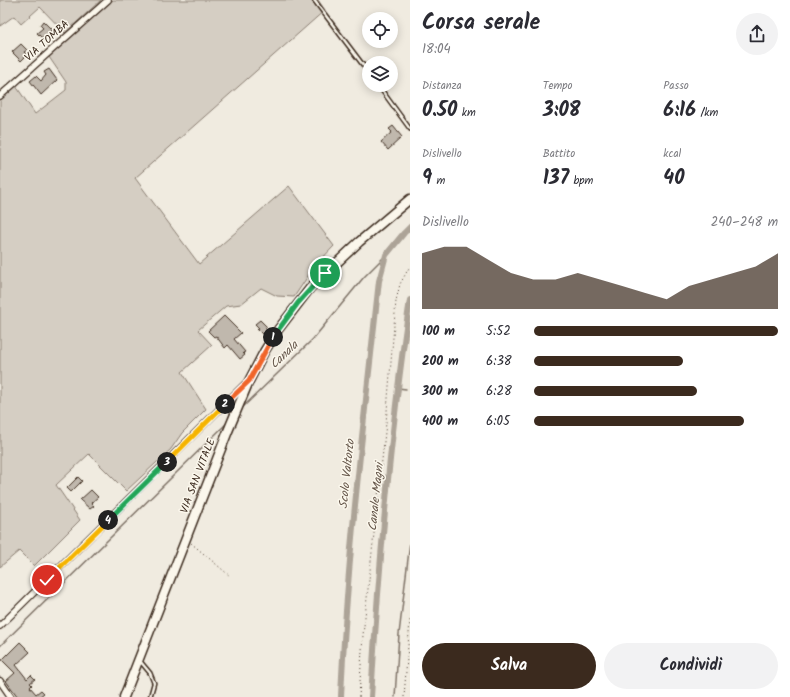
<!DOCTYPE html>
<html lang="it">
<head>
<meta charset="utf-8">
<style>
  body { margin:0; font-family:Kalam,sans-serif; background:#f2f2f3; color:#2b2b33; height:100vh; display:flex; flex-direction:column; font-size:15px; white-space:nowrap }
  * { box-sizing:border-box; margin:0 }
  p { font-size:13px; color:#7c7c81 }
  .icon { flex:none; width:22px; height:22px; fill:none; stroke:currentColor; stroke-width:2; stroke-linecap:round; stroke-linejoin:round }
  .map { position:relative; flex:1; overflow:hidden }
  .side { display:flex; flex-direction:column; background:#fff; width:380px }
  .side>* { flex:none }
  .controls { position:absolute; left:362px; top:12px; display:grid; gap:8px }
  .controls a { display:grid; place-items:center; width:36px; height:36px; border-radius:50%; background:#fff; box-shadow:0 2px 10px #0003; font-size:20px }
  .pin { position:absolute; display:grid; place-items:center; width:34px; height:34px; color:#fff; margin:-17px; border:2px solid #fff; border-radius:50%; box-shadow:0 1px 4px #0007 }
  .km { position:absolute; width:20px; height:20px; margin:-10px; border-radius:50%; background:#222; color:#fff; font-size:11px; line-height:20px; text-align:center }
  .round { display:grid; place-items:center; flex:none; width:42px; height:42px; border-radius:21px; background:#f2f2f3 }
  .overview { display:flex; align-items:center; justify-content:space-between; height:68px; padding:0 12px }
  h1 { font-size:22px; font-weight:700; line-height:30px }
  .metrics { display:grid; grid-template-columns:repeat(3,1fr); gap:6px; height:68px; padding:4px 12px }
  .metrics div { display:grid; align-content:center }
  .metrics b { font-size:20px; font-weight:700 }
  .metrics small { font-size:11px; font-weight:400 }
  .metrics p { font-size:11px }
  .chart { height:112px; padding:8px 12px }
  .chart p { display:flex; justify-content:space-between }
  .chart svg { width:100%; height:72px; margin-top:4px; fill:#3b2a1e; opacity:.7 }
  .action { display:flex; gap:8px; margin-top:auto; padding:8px 12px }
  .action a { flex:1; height:46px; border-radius:24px; background:#3b2a1e; color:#fff; font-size:16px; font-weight:700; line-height:46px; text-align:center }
  .action a+a { background:#f2f2f3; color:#2b2b33 }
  ul { padding:0 12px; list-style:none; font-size:13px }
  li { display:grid; grid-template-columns:64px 48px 1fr; align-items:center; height:30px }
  li i { height:10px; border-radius:5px; background:#3b2a1e }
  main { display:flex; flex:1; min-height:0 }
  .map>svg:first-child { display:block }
  .green { fill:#d5cec3; stroke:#887c70 }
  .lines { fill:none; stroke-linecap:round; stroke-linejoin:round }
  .stream { stroke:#7f7367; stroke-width:1.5 }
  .canal { stroke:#aca397; stroke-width:6 }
  .building { fill:#c0b8ad; stroke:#3b2a1e }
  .service-casing { stroke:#3b2a1e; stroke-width:5.5 }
  .minor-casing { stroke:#3b2a1e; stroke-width:8 }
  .primary-casing { stroke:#3b2a1e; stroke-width:11 }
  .path { stroke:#3b2a1e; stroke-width:1; stroke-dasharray:1 3; stroke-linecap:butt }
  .service { stroke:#fbf7ec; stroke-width:2.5 }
  .minor { stroke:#fbf7ec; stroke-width:5.5 }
  .primary { stroke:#fbf7ec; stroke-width:8 }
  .split-1-casing { stroke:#fff; stroke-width:8 }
  .split-2-casing { stroke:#fff; stroke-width:8 }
  .split-3-casing { stroke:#fff; stroke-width:8 }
  .split-4-casing { stroke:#fff; stroke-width:8 }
  .split-5-casing { stroke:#fff; stroke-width:8 }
  .split-1 { stroke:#22a559; stroke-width:5 }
  .split-2 { stroke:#f0652b; stroke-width:5 }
  .split-3 { stroke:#f5b400; stroke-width:5 }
  .split-4 { stroke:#22a559; stroke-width:5 }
  .split-5 { stroke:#f5b400; stroke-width:5 }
  .labels { text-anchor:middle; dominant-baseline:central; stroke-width:3; stroke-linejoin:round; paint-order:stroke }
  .street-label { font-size:11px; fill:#3b2a1e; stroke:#fbf7ec }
  .water-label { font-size:12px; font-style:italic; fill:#635448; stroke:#fbf7ec }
</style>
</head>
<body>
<main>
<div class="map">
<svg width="410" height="697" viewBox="0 0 410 697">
  <rect width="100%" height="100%" fill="#f0ebe0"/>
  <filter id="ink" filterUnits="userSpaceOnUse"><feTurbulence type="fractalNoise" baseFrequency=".025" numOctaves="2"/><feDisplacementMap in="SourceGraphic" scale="8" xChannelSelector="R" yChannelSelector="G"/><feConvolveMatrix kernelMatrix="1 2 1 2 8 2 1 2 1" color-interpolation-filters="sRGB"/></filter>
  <g filter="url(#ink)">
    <g class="green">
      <path d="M0,0H101L65,33L40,7L21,24L14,16L0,26Z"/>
      <path d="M113,0H318L325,10L135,178L199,264L289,186L334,246L314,267L294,297L277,296L261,288L241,304L226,306L198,330L212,345L182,372L206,409L182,433L171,449L126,491L89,454L56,485L80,520L34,566L19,551L0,567V100L16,86L35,114L66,90V82L49,57Z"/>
    </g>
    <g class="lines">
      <g class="stream">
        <path d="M398,388L406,389"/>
        <path d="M241,409L313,339L364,277L386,255"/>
        <path d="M0,646L227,423"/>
        <path d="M395,697L399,634L410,542"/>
      </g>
      <g class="canal">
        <path d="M341,697C347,558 364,419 379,281L386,255L404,233L410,227"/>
        <path d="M371,697C379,564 390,432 410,300"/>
      </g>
    </g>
    <g class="building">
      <path d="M43,21L52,30L50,31L54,35L46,42L37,33L43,28L40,25Z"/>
      <path d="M21,44L27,50L24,52L27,55L21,61L12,52Z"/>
      <path d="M49,69L57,80L41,95L30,81L36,76L41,81L46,75L44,72Z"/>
      <path d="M393,126L402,137L388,150L381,142L392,132L389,129Z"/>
      <path d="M224,316L241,333L234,339L245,352L243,353L245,355L240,359L228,345L225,348L216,336L214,337L208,331Z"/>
      <path d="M260,320L267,327L265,328L268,331L263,335L257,329L259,328L255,324Z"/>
      <path d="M78,477L82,481L71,492L67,488Z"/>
      <path d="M91,490L98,497L91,503L94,506L90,509L80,500Z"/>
      <path d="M20,642L30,652L16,665L27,679L31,675L35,679L30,683L32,685L30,687L36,694L41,690L44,693L39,697H18L6,681L15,673L2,660Z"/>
    </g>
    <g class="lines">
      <g class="service-casing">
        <g id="service">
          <path d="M314,0L369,73"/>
          <path d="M378,85L410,129"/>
          <path d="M140,661L150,673L154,683L150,697"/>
        </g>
      </g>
      <g class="minor-casing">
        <g id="minor">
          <path d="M0,96L108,0"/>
          <path d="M0,626L247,382"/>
          <path d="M0,681L11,697"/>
        </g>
      </g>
      <g class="primary-casing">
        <path id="primary" d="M124,697L228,431L249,381L264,352L277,331L311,287L359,242L410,199"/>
      </g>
      <g class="path">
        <path d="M191,543L230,576"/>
        <path d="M359,697L363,635L386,423L396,301L400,284L410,266"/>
        <path d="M404,697L410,620"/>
      </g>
      <use href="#service" class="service"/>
      <use href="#minor" class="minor"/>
      <use href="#primary" class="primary"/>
    </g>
  </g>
  <g class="lines" filter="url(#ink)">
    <g class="split-1-casing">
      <path id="split-1" d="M273,337L298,303L325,273"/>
    </g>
    <g class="split-2-casing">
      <path id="split-2" d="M225,404L249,381L273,337"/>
    </g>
    <g class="split-3-casing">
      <path id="split-3" d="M167,462L225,404"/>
    </g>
    <g class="split-4-casing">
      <path id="split-4" d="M108,520L167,462"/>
    </g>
    <g class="split-5-casing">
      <path id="split-5" d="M47,580L108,520"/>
    </g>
    <use href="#split-1" class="split-1"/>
    <use href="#split-2" class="split-2"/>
    <use href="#split-3" class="split-3"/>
    <use href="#split-4" class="split-4"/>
    <use href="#split-5" class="split-5"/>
  </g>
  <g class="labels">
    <g class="street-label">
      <text transform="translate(47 41) rotate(-42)">VIA TOMBA</text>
      <text transform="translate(198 476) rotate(-69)">VIA SAN VITALE</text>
    </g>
    <g class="water-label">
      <text transform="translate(284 355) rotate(-44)">Canala</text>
      <text transform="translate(347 474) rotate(-84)">Scolo Valtorto</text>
      <text transform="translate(376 497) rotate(-84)">Canale Magni</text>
    </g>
  </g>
</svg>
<div class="controls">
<a><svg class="icon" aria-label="locate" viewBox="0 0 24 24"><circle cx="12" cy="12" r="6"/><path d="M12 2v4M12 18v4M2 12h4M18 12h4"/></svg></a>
<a><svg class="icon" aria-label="layers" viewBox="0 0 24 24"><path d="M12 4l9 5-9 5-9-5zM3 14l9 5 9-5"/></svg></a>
</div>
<div class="pin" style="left:325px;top:273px;background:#1e9e55"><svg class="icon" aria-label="arrive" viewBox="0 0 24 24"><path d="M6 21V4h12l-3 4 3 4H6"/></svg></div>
<div class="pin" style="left:47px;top:580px;background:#d93025"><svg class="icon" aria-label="check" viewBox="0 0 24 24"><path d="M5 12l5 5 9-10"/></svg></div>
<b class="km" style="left:273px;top:337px">1</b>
<b class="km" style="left:225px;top:404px">2</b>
<b class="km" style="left:167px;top:462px">3</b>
<b class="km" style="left:108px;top:520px">4</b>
</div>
<section class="side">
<div class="overview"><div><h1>Corsa serale</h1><p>18:04</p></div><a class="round"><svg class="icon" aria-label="share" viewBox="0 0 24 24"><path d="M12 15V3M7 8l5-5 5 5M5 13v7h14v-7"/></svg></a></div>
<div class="metrics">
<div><p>Distanza</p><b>0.50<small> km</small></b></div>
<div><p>Tempo</p><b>3:08</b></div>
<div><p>Passo</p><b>6:16<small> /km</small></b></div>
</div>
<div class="metrics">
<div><p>Dislivello</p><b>9<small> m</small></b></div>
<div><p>Battito</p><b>137<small> bpm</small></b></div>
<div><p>kcal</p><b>40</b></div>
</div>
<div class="chart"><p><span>Dislivello</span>240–248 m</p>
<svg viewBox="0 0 160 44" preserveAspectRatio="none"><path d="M0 44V10L10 6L20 6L30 14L40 22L50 26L60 26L70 22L80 26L90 30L100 34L110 38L120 30L130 26L140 22L150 18L160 10V44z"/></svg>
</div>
<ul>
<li><b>100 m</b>5:52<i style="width:100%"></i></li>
<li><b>200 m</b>6:38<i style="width:61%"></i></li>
<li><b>300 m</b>6:28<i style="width:67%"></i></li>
<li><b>400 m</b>6:05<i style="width:86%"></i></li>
</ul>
<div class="action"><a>Salva</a><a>Condividi</a></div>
</section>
</main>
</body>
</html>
